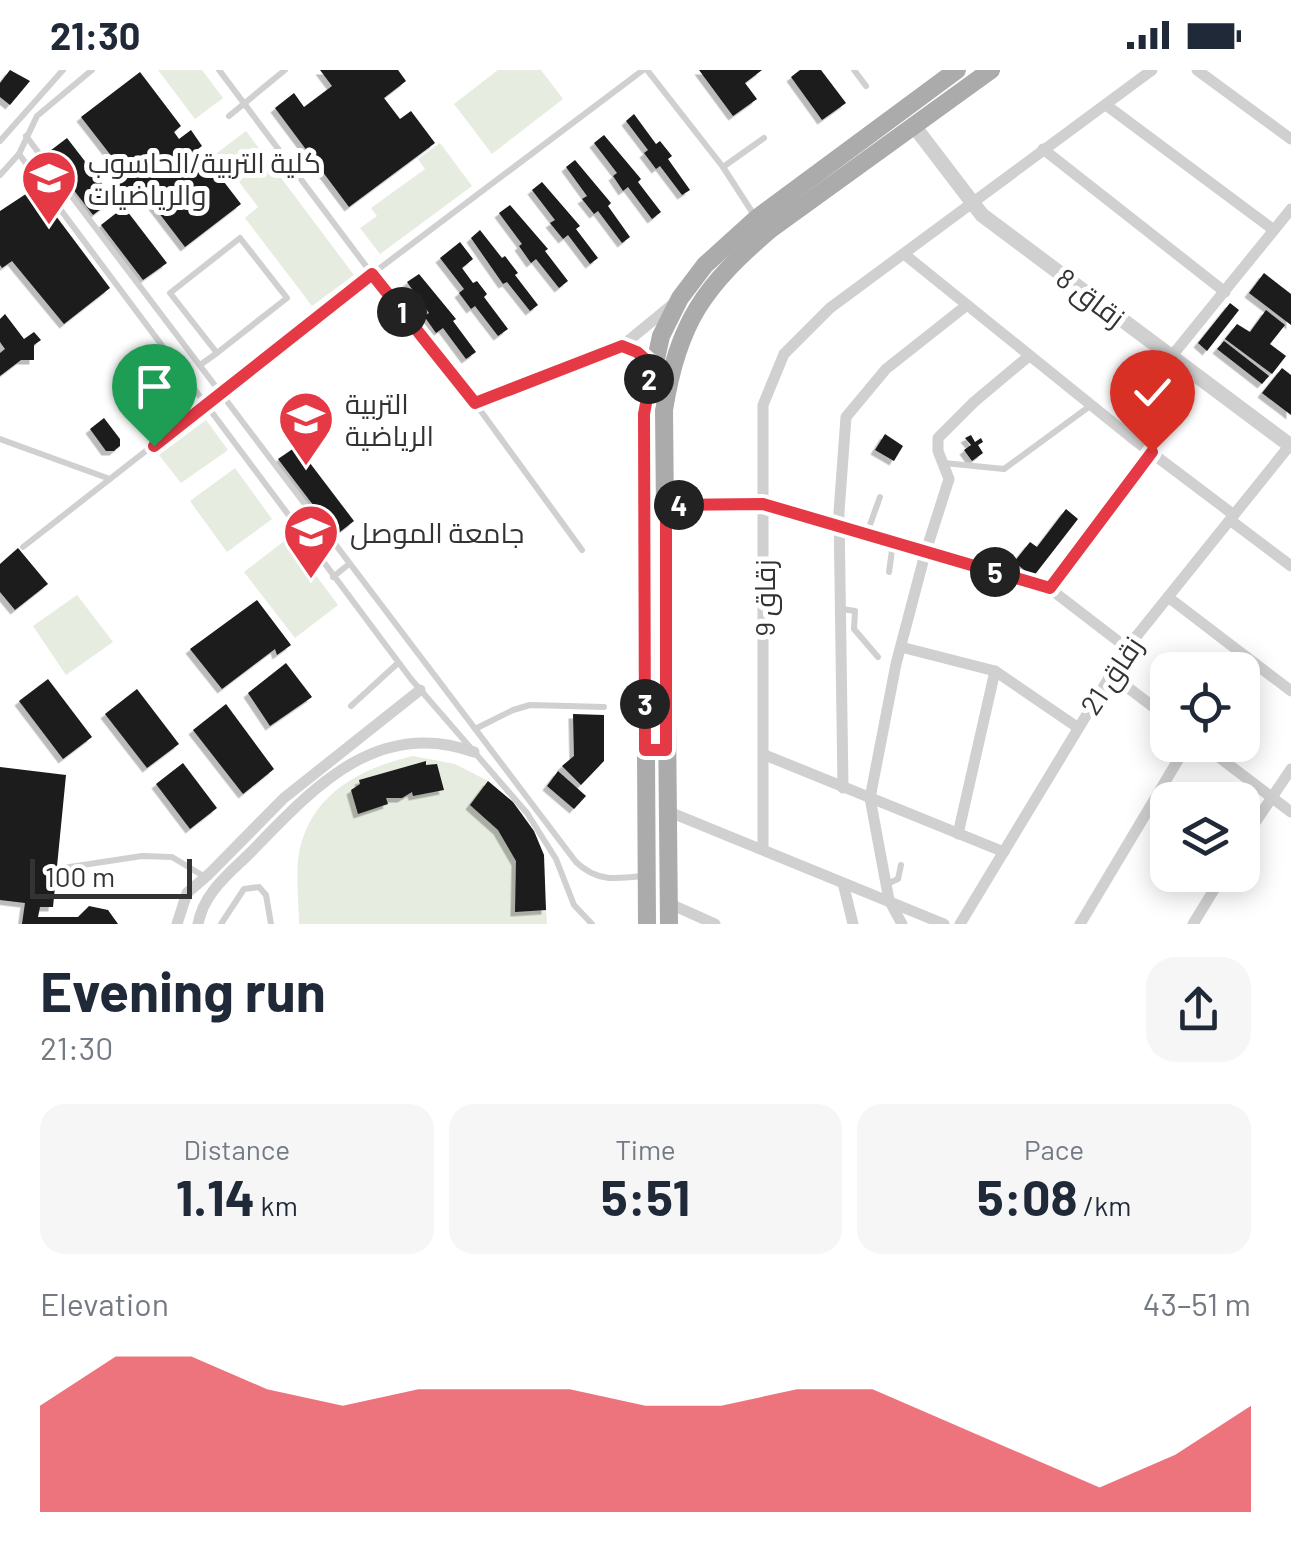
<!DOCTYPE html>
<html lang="en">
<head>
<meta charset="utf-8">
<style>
  body { margin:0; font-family:Barlow,Cairo,sans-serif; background:#f6f6f7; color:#1f2937; height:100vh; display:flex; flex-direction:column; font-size:38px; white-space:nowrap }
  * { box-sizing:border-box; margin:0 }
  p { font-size:32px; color:#747a83 }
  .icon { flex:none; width:55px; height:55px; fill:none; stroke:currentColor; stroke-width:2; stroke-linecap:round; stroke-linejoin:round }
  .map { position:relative; height:854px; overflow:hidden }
  .details { display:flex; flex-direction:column; background:#fff; flex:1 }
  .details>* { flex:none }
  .buttons { position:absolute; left:1150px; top:582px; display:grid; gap:20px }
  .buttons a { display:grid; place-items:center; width:110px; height:110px; border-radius:20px; background:#fff; box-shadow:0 5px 25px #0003; font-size:50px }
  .scale { position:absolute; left:30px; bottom:25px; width:162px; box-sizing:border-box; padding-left:10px; border:5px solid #333; border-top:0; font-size:28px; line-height:35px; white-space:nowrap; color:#333; -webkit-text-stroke:8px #fff; paint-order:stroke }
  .pin { position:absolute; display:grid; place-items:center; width:85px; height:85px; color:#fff; margin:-102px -42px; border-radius:50% 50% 50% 0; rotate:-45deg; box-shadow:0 0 10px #0007 }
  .pin .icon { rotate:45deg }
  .km { position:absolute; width:50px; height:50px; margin:-25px; border-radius:50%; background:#222; color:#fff; font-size:28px; line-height:50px; text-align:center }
  .round { display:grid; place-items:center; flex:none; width:105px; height:105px; border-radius:30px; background:#f6f6f7 }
  .summary { display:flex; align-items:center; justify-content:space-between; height:170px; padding:0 40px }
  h1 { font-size:55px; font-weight:700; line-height:75px }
  .stats { display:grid; grid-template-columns:repeat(3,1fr); gap:15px; height:170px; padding:10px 40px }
  .stats div { display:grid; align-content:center; border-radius:25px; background:#f6f6f7; text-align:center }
  .stats b { font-size:50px; font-weight:700 }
  .stats small { font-size:28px; font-weight:400 }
  .stats p { font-size:28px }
  .chart { height:280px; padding:20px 40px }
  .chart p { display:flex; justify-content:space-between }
  .chart svg { width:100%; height:180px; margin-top:10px; fill:#e63946; opacity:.7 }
  .status { display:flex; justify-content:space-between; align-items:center; height:70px; padding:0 50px; background:#fff; direction:ltr }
  .status svg { height:28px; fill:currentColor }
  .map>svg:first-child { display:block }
  .green { fill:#e6ecdf }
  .building { fill:#1a1a1a; filter:url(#shadow) }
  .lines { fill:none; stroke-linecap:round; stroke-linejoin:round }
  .service { stroke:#d0d0d0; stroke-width:6 }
  .minor { stroke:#d0d0d0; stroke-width:11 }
  .tertiary { stroke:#d0d0d0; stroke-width:15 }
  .primary { stroke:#ababab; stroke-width:18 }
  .route-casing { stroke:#fff; stroke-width:20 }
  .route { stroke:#e63946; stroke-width:12 }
  .labels { text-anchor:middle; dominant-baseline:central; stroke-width:10; stroke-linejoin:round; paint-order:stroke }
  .poi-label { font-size:28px; fill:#333; stroke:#fff; text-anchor:start }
  .street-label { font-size:28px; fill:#333; stroke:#fff }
</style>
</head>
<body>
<div class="status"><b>21:30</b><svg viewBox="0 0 49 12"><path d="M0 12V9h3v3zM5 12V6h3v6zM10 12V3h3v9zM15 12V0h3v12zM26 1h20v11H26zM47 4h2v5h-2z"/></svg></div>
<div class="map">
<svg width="1291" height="854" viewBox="0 0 1291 854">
  <defs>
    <filter id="shadow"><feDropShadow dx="-4.5" dy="4.5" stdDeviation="0" flood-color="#0004"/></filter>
  </defs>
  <rect width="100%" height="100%" fill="#fff"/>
  <g class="green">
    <path d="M158,0H202L223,28L195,49Z"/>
    <path d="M498,0H541L563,29L492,84L454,34Z"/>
    <path d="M246,61L354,205L312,236L245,148L258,137L217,83Z"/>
    <path d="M440,73L472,116L380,184L360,158L377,146L371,138L425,99L418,89Z"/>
    <path d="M206,350L228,380L181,413L159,385Z"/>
    <path d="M235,398L272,449L227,482L190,431Z"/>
    <path d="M288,468L338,535L295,568L244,502Z"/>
    <path d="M77,525L113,572L66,605L33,556Z"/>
    <path d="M413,686L455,694L488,711L513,732L546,840L547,854H299C299,833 296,811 298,790C306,727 357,699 413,686Z"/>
  </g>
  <g class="building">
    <path d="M10,0L30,11L10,35L0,27V13Z"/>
    <path d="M320,0H398L406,11L384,28L400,49L411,41L435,73L349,137L275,38L294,23L304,37L332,16Z"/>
    <path d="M699,0H762L745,13L757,29L733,46Z"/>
    <path d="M800,0H821L846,33L822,50L791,7Z"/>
    <path d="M140,2L181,56L174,62L179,69L191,60L202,76L190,85L196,92L204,86L241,134L185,177L149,130L152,127L146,118L128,132L116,116L135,102L130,95L123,101L81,47Z"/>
    <path d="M634,44L656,74L660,71L672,86L668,89L690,120L682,125L660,96L656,99L644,83L648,80L626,51Z"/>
    <path d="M604,65L641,109L638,112L661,142L652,149L628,117L623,121L613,106L617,103L594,73Z"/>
    <path d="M67,68L114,129L93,145L46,84Z"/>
    <path d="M575,90L611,133L608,136L630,167L622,173L598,141L594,144L582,129L587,126L566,97Z"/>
    <path d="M542,112L580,156L576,159L598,188L590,194L568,165L563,169L550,153L555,150L532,120Z"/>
    <path d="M35,118L110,218L64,254L12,191L2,198L0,195V141Z"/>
    <path d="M510,135L548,179L545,181L568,211L559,218L536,189L531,193L519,176L522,174L499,143Z"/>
    <path d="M124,137L167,193L143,210L101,155Z"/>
    <path d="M480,160L502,188L505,186L518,203L515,205L538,235L530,241L507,212L503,214L471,168Z"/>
    <path d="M460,172L473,189L462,198L473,213L477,211L487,224L484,227L508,259L498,266L475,236L471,239L459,223L464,219L440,188Z"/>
    <path d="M1264,203L1291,224V255L1249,223Z"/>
    <path d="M419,204L456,249L453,251L476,282L466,289L443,258L436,263L424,246L429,243L407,212Z"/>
    <path d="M1230,233L1239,240L1207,281L1198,273Z"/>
    <path d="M1266,240L1285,255L1270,274L1286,286L1272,304L1225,269L1237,254L1250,262Z"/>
    <path d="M5,244L24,269L34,262L41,270L34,275V290H21L0,306V283L5,279L0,272V249Z"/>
    <path d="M1224,271L1269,306L1262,314L1217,279Z"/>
    <path d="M1282,298L1291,305V345L1262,323Z"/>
    <path d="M104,348L120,369V376L114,381H106L90,359Z"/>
    <path d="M885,364L903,376L894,391L875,380Z"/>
    <path d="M971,365L975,372L981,368L983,372L978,375L983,383L972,391L964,380L971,375L965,368Z"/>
    <path d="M297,376L354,451L336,465L278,389Z"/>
    <path d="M1066,439L1078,449L1033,507L1014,492L1030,472L1037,477Z"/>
    <path d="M18,478L48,514L15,540L0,522V494Z"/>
    <path d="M257,530L291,575L277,585L275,579L222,619L190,579Z"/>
    <path d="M286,593L312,627L270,656L248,623Z"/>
    <path d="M48,609L92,667L63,689L19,631Z"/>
    <path d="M137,619L179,674L147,698L105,644Z"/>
    <path d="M226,634L274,699L243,724L193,660Z"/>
    <path d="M573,644L604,645V691L581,715L562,696L574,686Z"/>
    <path d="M426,691V695L437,694L444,720L413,726L412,722L402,728H386L388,734L358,744L351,720L360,714L359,710Z"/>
    <path d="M183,693L217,738L190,759L156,714Z"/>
    <path d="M0,697L66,705L53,837H40L38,847H78L89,836L108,840L118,854H22L25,833L0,830Z"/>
    <path d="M558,701L586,726L574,739L547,716Z"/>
    <path d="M488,711L513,732L534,761L544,785L546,840L515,842L516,791L498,760L470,735Z"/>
  </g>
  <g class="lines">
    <g class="service">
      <path d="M219,0L372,204L475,333L582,480"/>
      <path d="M647,0L723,97L756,148"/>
      <path d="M854,0L866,16"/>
      <path d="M229,46L285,0"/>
      <path d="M26,66L576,792C597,812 616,809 643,806"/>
      <path d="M0,71L63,0"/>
      <path d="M19,84L411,609L527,743L556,789L574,835L592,854"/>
      <path d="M723,97L764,68"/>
      <path d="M0,105L19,84L37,46L92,0"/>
      <path d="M240,168L287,228L217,283L170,223Z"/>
      <path d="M200,295L217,283"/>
      <path d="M475,333L622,276"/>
      <path d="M0,369L110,409"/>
      <path d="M944,393L1004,399L1090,336"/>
      <path d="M867,463L880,427"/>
      <path d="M23,477L372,204L643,0"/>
      <path d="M889,502L893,473"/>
      <path d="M333,507L349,494"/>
      <path d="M842,539L855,541L854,559L878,587"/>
      <path d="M351,636L398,593"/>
      <path d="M475,659L513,640L530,635L604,637"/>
      <path d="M63,798L142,786L172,787L205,807"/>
      <path d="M887,814L898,809L901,795"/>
      <path d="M221,854L244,819L259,817L266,825L271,854"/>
    </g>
    <g class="minor">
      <path d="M1197,0L1291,69"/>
      <path d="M1106,35L1274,160"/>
      <path d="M1043,79L1225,222"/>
      <path d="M904,184L1132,368L1234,445"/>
      <path d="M622,276L673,234"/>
      <path d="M622,276L642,285L653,296"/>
      <path d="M1171,287L1291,139"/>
      <path d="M1132,368L1186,297"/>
      <path d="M666,435L763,434L1049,518L1127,578"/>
      <path d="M1230,450L1291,496"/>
      <path d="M1049,518L1151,383"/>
      <path d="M1168,527L1291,621"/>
      <path d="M901,577L995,601L1077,657"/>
      <path d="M1110,604L1168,648"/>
      <path d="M1203,675L1291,742"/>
      <path d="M765,685L1004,782"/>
      <path d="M843,718L839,442L846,347L886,299L967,235"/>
      <path d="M667,741L944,854"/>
      <path d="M958,764L995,601"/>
      <path d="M1242,772L1291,699"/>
      <path d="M763,779V335L784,284L830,238L1152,0"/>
      <path d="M843,813L853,854"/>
      <path d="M668,833L715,854"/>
      <path d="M177,854L187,823L209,804L284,728L420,620"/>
      <path d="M198,854C204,822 229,804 251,782C313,718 377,647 474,682"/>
      <path d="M902,854L889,830L870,728L896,594L925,484L949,409L938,381V368L974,332L1029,286"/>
      <path d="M960,854L1127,578L1290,375"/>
      <path d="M1080,854L1187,675"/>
      <path d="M1193,854L1223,805"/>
    </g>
    <path class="tertiary" d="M914,56L982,145L1291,376"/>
    <g class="primary">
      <path d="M647,854L644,344L661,266L680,228L705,195L757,148L957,0"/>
      <path d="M669,854L664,340C678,252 704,216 771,159L991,0"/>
    </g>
  </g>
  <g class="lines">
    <g class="route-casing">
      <path id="route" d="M154,376L372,204L475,333L622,276L637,282L653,296L644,344L645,680H666V435L763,434L1050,518L1152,382"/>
    </g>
    <use href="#route" class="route"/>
  </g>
  <defs>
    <g id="university-pin" transform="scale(2.875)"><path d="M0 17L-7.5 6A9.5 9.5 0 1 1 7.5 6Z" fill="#e63946" stroke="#fff"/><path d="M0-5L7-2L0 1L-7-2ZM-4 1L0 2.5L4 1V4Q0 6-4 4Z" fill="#fff"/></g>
  </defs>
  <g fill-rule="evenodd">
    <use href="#university-pin" x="49" y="108"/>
    <use href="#university-pin" x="306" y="349"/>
    <use href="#university-pin" x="311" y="462"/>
  </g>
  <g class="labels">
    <g class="poi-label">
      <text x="88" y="92">كلية التربية/الحاسوب<tspan x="88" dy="32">والرياضيات</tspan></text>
      <text x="345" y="333">التربية<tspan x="345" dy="32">الرياضية</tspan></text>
      <text x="350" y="462">جامعة الموصل</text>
    </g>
    <g class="street-label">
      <text transform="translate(1091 227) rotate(37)">زقاق 8</text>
      <text transform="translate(764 528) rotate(-90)">زقاق 9</text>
      <text transform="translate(1111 605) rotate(-56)">زقاق 21</text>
    </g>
  </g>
</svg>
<div class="buttons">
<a><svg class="icon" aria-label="locate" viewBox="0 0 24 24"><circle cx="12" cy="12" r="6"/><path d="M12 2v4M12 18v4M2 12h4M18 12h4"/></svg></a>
<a><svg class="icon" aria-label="layers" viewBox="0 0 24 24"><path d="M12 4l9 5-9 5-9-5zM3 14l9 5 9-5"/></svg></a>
</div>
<div class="scale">100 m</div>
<div class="pin" style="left:154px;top:376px;background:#1e9e55"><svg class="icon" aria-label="arrive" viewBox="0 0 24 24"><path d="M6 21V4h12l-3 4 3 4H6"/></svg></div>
<div class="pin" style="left:1152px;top:382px;background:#d93025"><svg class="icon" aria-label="check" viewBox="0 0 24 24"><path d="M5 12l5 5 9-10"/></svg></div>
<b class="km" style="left:402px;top:242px">1</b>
<b class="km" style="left:649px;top:309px">2</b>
<b class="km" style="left:645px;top:634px">3</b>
<b class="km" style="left:679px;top:435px">4</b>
<b class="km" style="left:995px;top:502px">5</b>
</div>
<section class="details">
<div class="summary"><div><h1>Evening run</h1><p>21:30</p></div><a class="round"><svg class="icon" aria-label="share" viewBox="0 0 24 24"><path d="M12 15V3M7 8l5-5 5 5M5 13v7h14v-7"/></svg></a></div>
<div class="stats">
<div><p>Distance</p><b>1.14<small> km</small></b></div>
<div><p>Time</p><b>5:51</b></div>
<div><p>Pace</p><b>5:08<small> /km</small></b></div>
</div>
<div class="chart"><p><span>Elevation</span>43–51 m</p>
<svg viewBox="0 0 160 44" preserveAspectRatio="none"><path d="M0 44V18L10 6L20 6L30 14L40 18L50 14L60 14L70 14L80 18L90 18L100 14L110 14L120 22L130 30L140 38L150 30L160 18V44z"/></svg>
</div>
</section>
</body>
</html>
